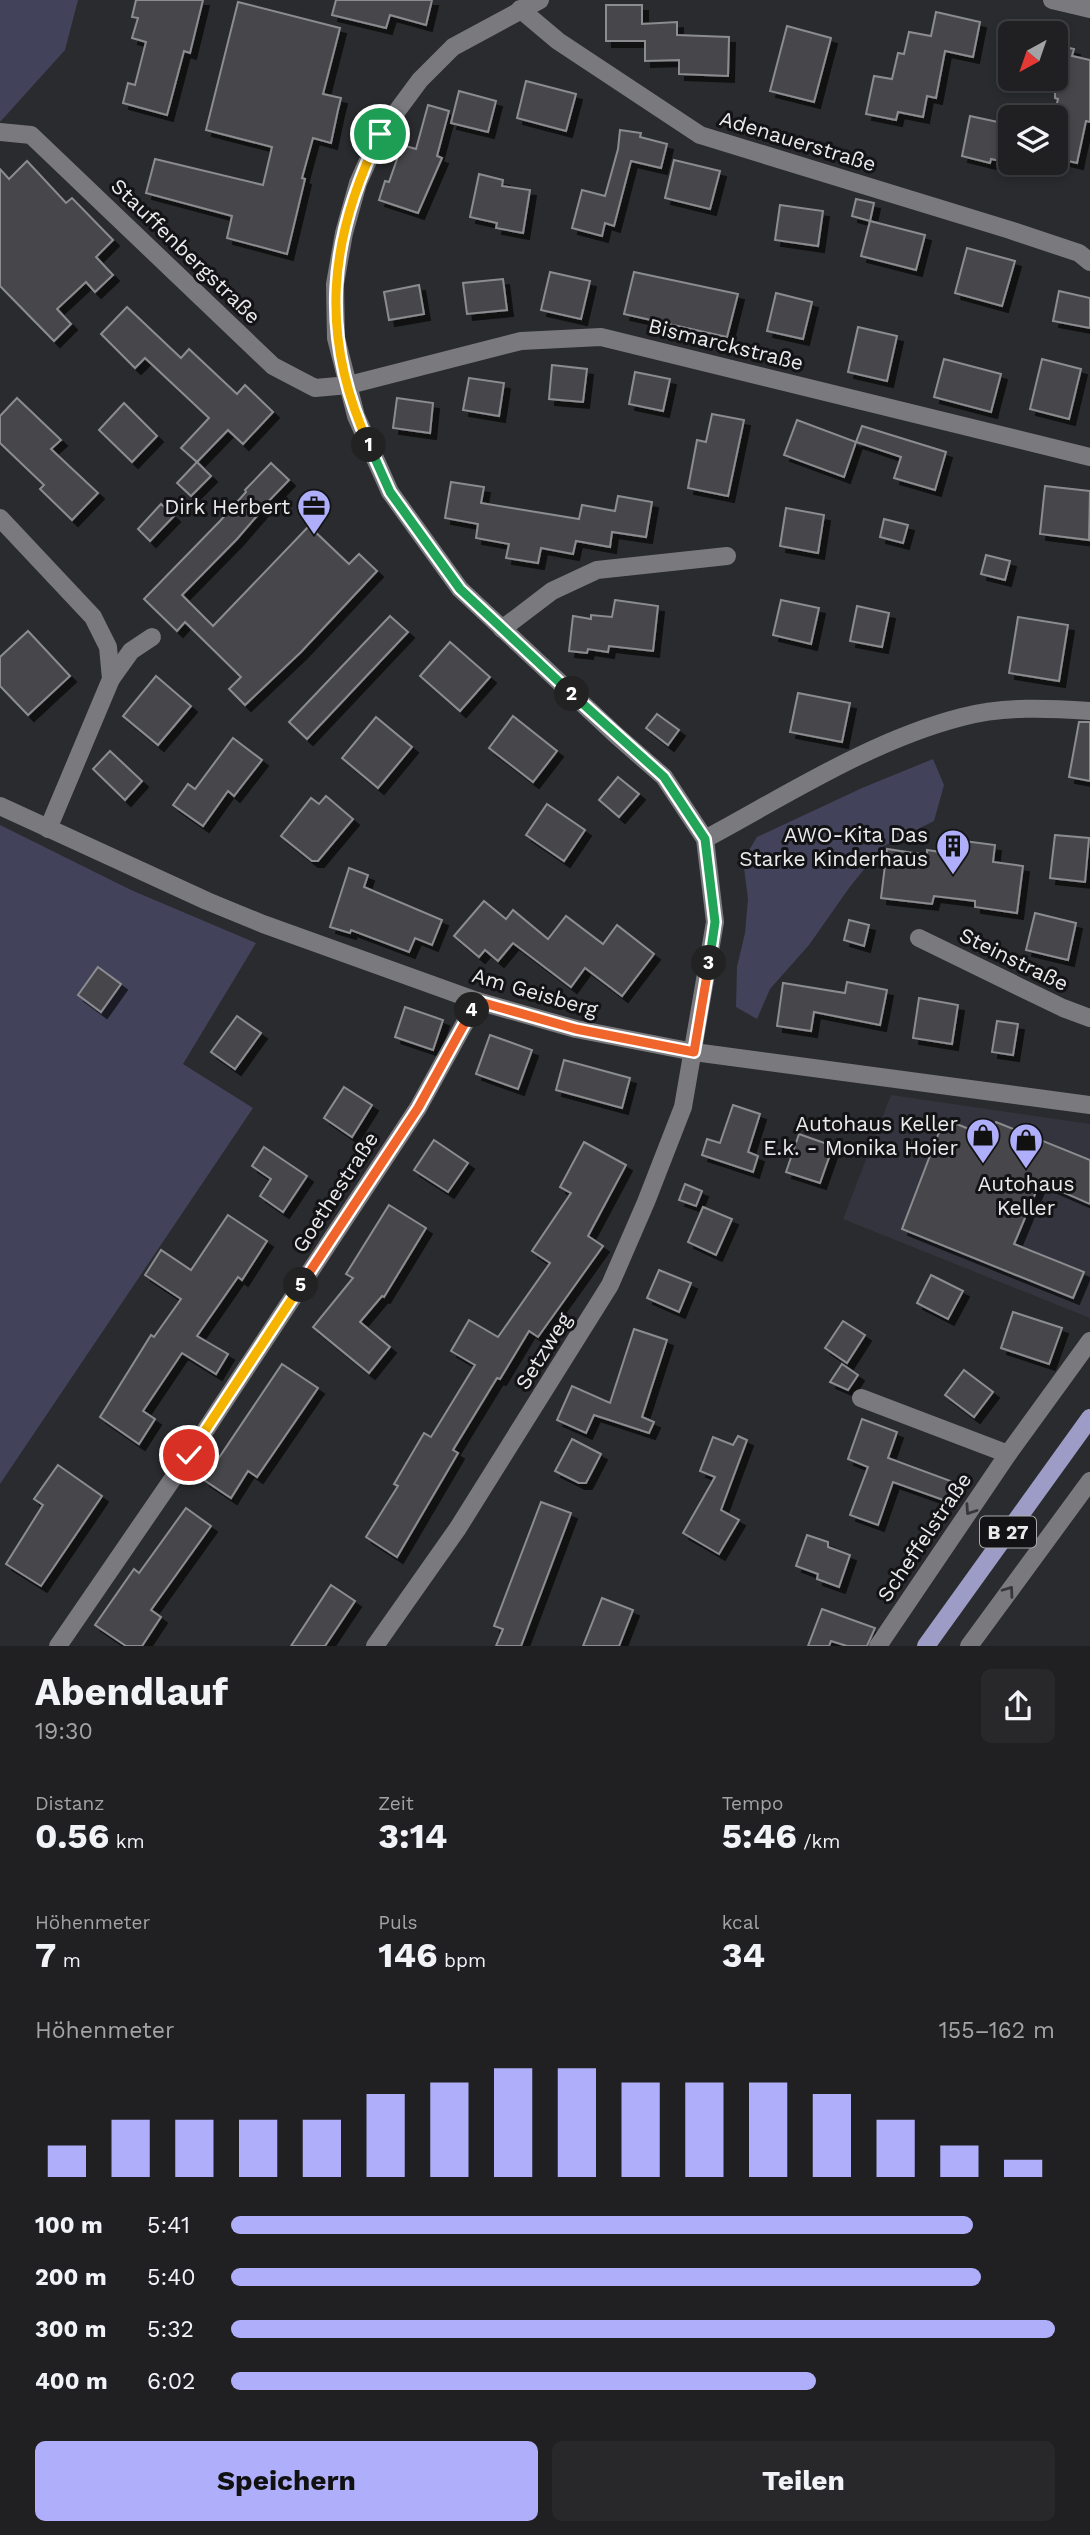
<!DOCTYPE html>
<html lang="de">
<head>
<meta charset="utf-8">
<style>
  body { margin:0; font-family:"Work Sans",sans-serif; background:#28282a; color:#f1f3f6; height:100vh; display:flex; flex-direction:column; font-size:26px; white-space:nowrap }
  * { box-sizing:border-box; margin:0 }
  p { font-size:23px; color:#a2a3a5 }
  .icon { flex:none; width:38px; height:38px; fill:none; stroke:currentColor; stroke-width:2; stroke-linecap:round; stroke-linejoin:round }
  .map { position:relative; height:1646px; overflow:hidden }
  .drawer { display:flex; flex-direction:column; background:#202022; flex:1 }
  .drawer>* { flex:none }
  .needle { width:46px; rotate:220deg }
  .fabs { position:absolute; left:998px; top:21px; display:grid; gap:14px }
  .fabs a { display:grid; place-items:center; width:70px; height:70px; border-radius:10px; background:#202022; box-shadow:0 4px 10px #0003,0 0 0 2px #3d3e40; font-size:35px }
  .pin { position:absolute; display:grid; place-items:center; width:60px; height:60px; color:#fff; margin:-30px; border:4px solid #fff; border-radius:50%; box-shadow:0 2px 7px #0007 }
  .km { position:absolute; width:35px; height:35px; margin:-18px; border-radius:50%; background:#222; color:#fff; font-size:19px; line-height:35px; text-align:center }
  .round { display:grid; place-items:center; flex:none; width:74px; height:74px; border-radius:10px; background:#28282a }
  .summary { display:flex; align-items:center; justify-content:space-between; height:119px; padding:0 35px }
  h1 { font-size:38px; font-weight:700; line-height:52px }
  .stats { display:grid; grid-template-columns:repeat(3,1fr); gap:10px; height:119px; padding:7px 35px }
  .stats div { display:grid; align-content:center }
  .stats b { font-size:35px; font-weight:700 }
  .stats small { font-size:19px; font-weight:400 }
  .stats p { font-size:19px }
  .chart { height:196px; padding:14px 35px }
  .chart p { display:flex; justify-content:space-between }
  .chart svg { width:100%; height:126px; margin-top:7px; stroke:#aeaefa; stroke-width:6 }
  .primary-button { display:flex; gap:14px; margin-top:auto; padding:14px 35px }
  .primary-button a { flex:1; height:80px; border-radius:10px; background:#aeaefa; color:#111; font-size:28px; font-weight:700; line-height:80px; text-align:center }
  .primary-button a+a { background:#28282a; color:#f1f3f6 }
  ul { padding:0 35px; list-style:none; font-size:23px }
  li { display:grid; grid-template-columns:112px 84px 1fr; align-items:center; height:52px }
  li i { height:18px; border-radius:9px; background:#aeaefa }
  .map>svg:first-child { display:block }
  .built { fill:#33343d }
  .green { fill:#42425b }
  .building { fill:#47474b; stroke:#8b8c90; stroke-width:2; filter:url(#shadow) }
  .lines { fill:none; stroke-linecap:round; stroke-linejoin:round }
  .minor { stroke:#79797e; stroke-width:18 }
  .major { stroke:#9c9cc6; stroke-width:18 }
  .oneway { stroke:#37373a }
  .split-1-casing { stroke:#fff; stroke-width:14 }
  .split-2-casing { stroke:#fff; stroke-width:14 }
  .split-3-casing { stroke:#fff; stroke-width:14 }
  .split-4-casing { stroke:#fff; stroke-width:14 }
  .split-5-casing { stroke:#fff; stroke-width:14 }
  .split-6-casing { stroke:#fff; stroke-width:14 }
  .split-1 { stroke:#f5b400; stroke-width:9 }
  .split-2 { stroke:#22a559; stroke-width:9 }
  .split-3 { stroke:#22a559; stroke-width:9 }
  .split-4 { stroke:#f0652b; stroke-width:9 }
  .split-5 { stroke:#f0652b; stroke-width:9 }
  .split-6 { stroke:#f5b400; stroke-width:9 }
  .labels { text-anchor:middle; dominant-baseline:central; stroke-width:6; stroke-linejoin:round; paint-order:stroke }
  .shield { fill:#131315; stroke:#aaaaac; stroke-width:2 }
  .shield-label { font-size:19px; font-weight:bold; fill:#eaeaec }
  .street-label { font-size:21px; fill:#eaeaec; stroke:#131315 }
  .poi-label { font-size:21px; fill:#eaeaec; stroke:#131315; text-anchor:end }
</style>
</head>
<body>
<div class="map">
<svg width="1090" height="1646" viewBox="0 0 1090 1646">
  <defs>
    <filter id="shadow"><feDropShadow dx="6" dy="6" stdDeviation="0" flood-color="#0009"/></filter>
  </defs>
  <rect width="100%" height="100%" fill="#2a2b2e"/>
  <path class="built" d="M891,1095L1090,1124V1318L843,1219Z"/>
  <g class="green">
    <path d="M0,0H78L65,50L0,122Z"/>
    <path d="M933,759L944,785L934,821L882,847L849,888L809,945L770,989L757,1019L736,1007L737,967L745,933L748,899L743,860L757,837L862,788Z"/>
    <path d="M0,825L131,890L256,943L183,1064L253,1108L0,1484Z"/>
  </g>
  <g class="building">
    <path d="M136,0H203L190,53L184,51L167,115L123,103L128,83L135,85L146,42L132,38L138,18L132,17Z"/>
    <path d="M336,0H432L426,25L390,15L386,28L332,15Z"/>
    <path d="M238,2L340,28L323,94L341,98L338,110L331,143L313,138L302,178L305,179L287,254L227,238L232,216L146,193L155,159L263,185L272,147L206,130Z"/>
    <path d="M606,5H642V24L677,22V35L729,37L728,76L679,74V60L645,61V41H606Z"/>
    <path d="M936,12L980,22L973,57L945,51L936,98L927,96L923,117L898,112L896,120L866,114L874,76L892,79L898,53L904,54L909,32L931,36Z"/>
    <path d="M787,26L831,38L814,102L770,91Z"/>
    <path d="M1055,45L1074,49L1072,56L1090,60V122L1086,121L1077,163L1055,158V112L1058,99L1055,98Z"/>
    <path d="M526,81L576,94L566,131L517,118Z"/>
    <path d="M459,91L496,101L488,132L451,123Z"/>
    <path d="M428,105L449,111L437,156L442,158L418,213L379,200L385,181L389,182L402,145L416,149Z"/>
    <path d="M970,116L998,122L997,126L1010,129V163L991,159L990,163L962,156Z"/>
    <path d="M620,130L641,133L640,137L667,144L661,168L631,161L614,226L605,223L602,236L572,228L582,190L605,196L618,149Z"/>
    <path d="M674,160L720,171L710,209L665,198Z"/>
    <path d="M27,161L66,203L72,198L113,240L96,257L113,275L95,292L86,282L57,309L71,324L54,341L0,286V169L9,179Z"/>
    <path d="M479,174L503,180L502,186L530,190L523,233L496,228L497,223L470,217Z"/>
    <path d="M856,199L874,203L870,221L852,216Z"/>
    <path d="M780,205L823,211L818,246L775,240Z"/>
    <path d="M870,221L925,235L916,270L861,256Z"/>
    <path d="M967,248L1015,261L1002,306L955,293Z"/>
    <path d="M550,272L590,281L581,319L541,310Z"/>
    <path d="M634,272L738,294L727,337L624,314Z"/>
    <path d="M503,279L507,310L467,314L463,283Z"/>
    <path d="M419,285L424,314L389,320L384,292Z"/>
    <path d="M1059,291L1090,298V328L1053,321Z"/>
    <path d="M776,293L812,302L803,339L767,331Z"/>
    <path d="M127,307L181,358L189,349L237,394L245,385L273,412L243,444L228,430L197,462L181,448L209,418L145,358L135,368L101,334Z"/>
    <path d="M858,327L897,336L887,381L848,372Z"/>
    <path d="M944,359L1001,374L991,412L934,397Z"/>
    <path d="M1042,359L1081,369L1069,419L1030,409Z"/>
    <path d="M552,365L587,369L583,402L549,399Z"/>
    <path d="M635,372L670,379L663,411L629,404Z"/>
    <path d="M469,378L504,383L499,416L463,410Z"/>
    <path d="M17,398L61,440L51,449L98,493L72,520L40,489L44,485L0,443V416Z"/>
    <path d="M397,398L433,403L430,433L393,428Z"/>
    <path d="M124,403L157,436L132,462L99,430Z"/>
    <path d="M712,414L744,420L728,496L688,488L697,440L706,442Z"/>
    <path d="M797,420L856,442L844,477L784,455Z"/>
    <path d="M862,426L946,452L935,490L894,478L901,457L856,442Z"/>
    <path d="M197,462L211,476L191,496L177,483Z"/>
    <path d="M271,463L289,480L262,508L263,509L237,539L182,595L213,626L309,526L349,564L359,554L377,571L301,652L245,705L229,689L241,677L185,622L177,631L144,599L220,521L246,492L245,490Z"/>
    <path d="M451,482L484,487L481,503L579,519L582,505L615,511L618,496L652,502L646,537L612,532L610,547L576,541L573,554L541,548L538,563L506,558L509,544L476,538L478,524L445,518Z"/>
    <path d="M1045,486L1090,491L1089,540L1040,534Z"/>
    <path d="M161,504L174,516L150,541L138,529Z"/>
    <path d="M786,508L824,515L818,553L780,546Z"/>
    <path d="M884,519L908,525L903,543L880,537Z"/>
    <path d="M986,555L1010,561L1005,580L981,574Z"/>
    <path d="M615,600L658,606L653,651L609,646L608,652L588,649L587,653L569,651L573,616L591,619V615L612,617Z"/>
    <path d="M781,600L819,608L811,644L773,635Z"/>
    <path d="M857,606L889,613L882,647L850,641Z"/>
    <path d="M390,616L408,632L307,739L289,722Z"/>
    <path d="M1018,617L1068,625L1059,681L1009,673Z"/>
    <path d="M28,631L70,676L28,715L0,686V657Z"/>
    <path d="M450,642L490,677L460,711L420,676Z"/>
    <path d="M156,676L191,706L158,745L123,716Z"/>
    <path d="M798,693L850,703L842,742L790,732Z"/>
    <path d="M657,714L679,730L668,745L646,728Z"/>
    <path d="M513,716L557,751L533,782L489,748Z"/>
    <path d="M376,717L412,747L378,788L342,758Z"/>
    <path d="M1079,722H1090V781L1069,777Z"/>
    <path d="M233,738L262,760L234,796L228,791L203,826L173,805L188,784L195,789Z"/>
    <path d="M110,751L142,781L125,800L93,769Z"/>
    <path d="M618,777L639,794L619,817L599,800Z"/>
    <path d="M326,796L353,819L318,861H312L281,836L311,798L319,804Z"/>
    <path d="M547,804L585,830L564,861L526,835Z"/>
    <path d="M1055,835L1089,838L1085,882L1050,878Z"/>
    <path d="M949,839L995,845L993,862L1023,866L1017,913L975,907V901L934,896L932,904L881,898L887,849L927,855V850L947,853Z"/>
    <path d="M349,868L368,875L364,887L442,920L432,945L415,938L409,952L351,930L350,933L330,927Z"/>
    <path d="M484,901L506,919L513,910L548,939L566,916L603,944L617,925L654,954L622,996L585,968L571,987L513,943L498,961L485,950L479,957L454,936Z"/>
    <path d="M1035,913L1076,923L1068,960L1026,950Z"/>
    <path d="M849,920L869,925L864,946L844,940Z"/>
    <path d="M98,967L121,984L101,1012L78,995Z"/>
    <path d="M847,982L887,990L880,1025L814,1012L811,1031L777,1026L783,983L845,993Z"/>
    <path d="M919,998L958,1005L952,1044L913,1038Z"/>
    <path d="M405,1007L443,1020L433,1050L395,1037Z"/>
    <path d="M237,1016L261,1033L235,1069L211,1052Z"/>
    <path d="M997,1021L1018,1024L1013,1055L992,1052Z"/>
    <path d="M490,1035L532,1050L518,1089L476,1074Z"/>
    <path d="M564,1060L630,1078L622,1108L556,1090Z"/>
    <path d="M344,1087L372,1105L352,1137L324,1118Z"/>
    <path d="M733,1105L760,1114L748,1152L758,1156L753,1172L702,1155L707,1139L720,1143Z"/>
    <path d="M944,1119L989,1137L996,1122L1090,1160V1204L1040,1182L1014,1244L1084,1272L1073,1298L902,1229Z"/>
    <path d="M799,1134L833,1146L820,1183L786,1172Z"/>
    <path d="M434,1140L468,1163L448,1192L414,1170Z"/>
    <path d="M584,1142L626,1165L588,1236L603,1246L538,1337L529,1331L500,1379L497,1378L453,1450L458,1453L397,1557L366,1537L398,1486L394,1484L424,1433L431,1437L475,1365L451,1351L469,1320L498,1337L550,1263L532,1251L571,1193L560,1187Z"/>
    <path d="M264,1147L307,1176L283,1212L260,1196L271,1179L252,1166Z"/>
    <path d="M685,1184L702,1191L696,1206L679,1200Z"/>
    <path d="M389,1205L426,1228L384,1297L382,1296L360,1322L390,1347L369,1373L313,1327L353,1278L346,1274Z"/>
    <path d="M703,1207L732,1219L716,1255L688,1242Z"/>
    <path d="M228,1215L267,1241L242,1280L238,1277L197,1336L228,1354L216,1374L182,1353L143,1411L155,1419L139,1444L100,1417L151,1335L154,1337L181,1299L145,1275L161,1250L191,1270Z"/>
    <path d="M659,1270L691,1283L679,1312L647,1298Z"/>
    <path d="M931,1275L963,1291L948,1319L917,1303Z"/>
    <path d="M1013,1312L1062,1328L1049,1364L1001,1348Z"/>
    <path d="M843,1321L865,1335L847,1363L825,1348Z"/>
    <path d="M634,1329L667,1340L642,1417L654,1422L649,1433L594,1415L586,1433L557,1420L572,1386L610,1403Z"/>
    <path d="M282,1364L318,1388L257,1477L248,1471L231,1498L204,1480Z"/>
    <path d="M842,1364L858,1375L848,1390L830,1382Z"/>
    <path d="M964,1370L993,1392L974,1417L945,1395Z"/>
    <path d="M862,1419L897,1432L888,1458L956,1483L949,1502L893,1482L878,1525L850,1515L868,1467L848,1459Z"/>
    <path d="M738,1436L747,1440L721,1510L739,1520L719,1554L683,1533L715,1477L700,1471L713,1437L733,1445Z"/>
    <path d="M572,1439L601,1454L586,1483H579L555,1471Z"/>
    <path d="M58,1465L102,1496L41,1586L6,1564L43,1505L34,1499Z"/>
    <path d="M541,1502L571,1513L521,1646H496L503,1629L494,1626Z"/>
    <path d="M186,1508L211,1526L151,1610L161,1617L142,1646H126L95,1625L134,1569L139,1573Z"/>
    <path d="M807,1535L828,1542V1547L850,1555L839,1587L817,1579L818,1574L796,1566Z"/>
    <path d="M331,1585L355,1601L325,1646H291Z"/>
    <path d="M602,1598L633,1610L619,1646H583Z"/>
    <path d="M822,1609L875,1628L867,1646H847L831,1641L829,1646H808Z"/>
  </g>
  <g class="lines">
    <g class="minor">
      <path d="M1052,0L1090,9"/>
      <path d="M520,9L558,41L700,135L1010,230L1079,253L1090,262"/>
      <path d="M0,132L31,135L273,366L315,388L349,385L521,341L601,337L1090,457"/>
      <path d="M0,518L93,617L108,647L111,679L48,829"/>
      <path d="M502,629L552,591L597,570L727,556"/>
      <path d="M111,679L131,651L152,637"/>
      <path d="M0,806L207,901L263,924L477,1001L576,1029L694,1052L1090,1105"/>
      <path d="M705,839C787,795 872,740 962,717C1003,706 1048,708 1090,711"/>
      <path d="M919,938L1063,1008L1090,1018"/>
      <path d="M861,1398L1008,1454"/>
      <path d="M58,1646L189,1455L418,1108L477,1001"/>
      <path d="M375,1646L458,1528L610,1285L646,1202L683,1107L715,922L705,839L664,777L616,735L460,589L390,492L356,416L336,338L335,284L344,233L358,183L380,134L420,80L453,47L540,0"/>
      <path d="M878,1646L1008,1454L1090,1341"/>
      <path d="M969,1646L1090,1481"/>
    </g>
    <path class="major" d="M926,1646L1090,1418"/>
  </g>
  <defs><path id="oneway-chevron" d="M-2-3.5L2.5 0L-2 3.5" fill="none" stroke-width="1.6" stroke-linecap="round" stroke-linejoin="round" transform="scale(1.75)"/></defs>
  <g class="oneway">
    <use href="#oneway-chevron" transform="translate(970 1510) rotate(124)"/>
    <use href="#oneway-chevron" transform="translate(1009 1591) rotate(-54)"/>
  </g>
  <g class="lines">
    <g class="split-1-casing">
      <path id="split-1" d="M369,445C319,336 328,240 380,134"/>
    </g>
    <g class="split-2-casing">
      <path id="split-2" d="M369,445L390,492L460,589L572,694"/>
    </g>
    <g class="split-3-casing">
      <path id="split-3" d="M572,694L664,777L705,839L715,922L709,963"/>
    </g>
    <g class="split-4-casing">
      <path id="split-4" d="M472,1010L477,1001L576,1029L694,1052L709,963"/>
    </g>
    <g class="split-5-casing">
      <path id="split-5" d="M301,1285L418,1108L472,1010"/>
    </g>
    <g class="split-6-casing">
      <path id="split-6" d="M189,1455L301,1285"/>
    </g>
    <use href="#split-1" class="split-1"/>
    <use href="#split-2" class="split-2"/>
    <use href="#split-3" class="split-3"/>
    <use href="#split-4" class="split-4"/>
    <use href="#split-5" class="split-5"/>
    <use href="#split-6" class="split-6"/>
  </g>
  <defs>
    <g id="office-pin" transform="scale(1.75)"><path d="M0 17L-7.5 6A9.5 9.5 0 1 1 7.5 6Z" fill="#aeaefa" stroke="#131315"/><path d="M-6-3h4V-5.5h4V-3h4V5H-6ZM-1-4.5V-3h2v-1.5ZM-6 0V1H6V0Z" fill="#111"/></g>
    <g id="building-pin" transform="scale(1.75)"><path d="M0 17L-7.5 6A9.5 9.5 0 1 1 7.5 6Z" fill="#aeaefa" stroke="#131315"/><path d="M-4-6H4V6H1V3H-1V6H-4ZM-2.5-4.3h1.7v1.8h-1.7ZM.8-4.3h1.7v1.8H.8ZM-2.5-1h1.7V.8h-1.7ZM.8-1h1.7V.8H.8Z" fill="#111"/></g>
    <g id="shop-pin" transform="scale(1.75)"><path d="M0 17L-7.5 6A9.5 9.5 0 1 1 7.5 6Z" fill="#aeaefa" stroke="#131315"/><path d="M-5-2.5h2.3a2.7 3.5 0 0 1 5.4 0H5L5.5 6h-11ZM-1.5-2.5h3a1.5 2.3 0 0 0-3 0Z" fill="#111"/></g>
  </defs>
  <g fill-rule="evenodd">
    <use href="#office-pin" x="314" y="506"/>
    <use href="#building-pin" x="953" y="846"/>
    <use href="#shop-pin" x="983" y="1135"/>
    <use href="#shop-pin" x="1026" y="1140"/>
  </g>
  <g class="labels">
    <rect class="shield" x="980" y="1516.5" width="56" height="31" rx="5"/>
    <g class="shield-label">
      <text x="1008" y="1532">B 27</text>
    </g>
    <g class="street-label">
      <text transform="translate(798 141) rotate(17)">Adenauerstraße</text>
      <text transform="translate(186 251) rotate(44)">Stauffenbergstraße</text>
      <text transform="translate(726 344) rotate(14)">Bismarckstraße</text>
      <text transform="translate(1014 959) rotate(26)">Steinstraße</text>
      <text transform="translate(535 992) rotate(16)">Am Geisberg</text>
      <text transform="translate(335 1192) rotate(-57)">Goethestraße</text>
      <text transform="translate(543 1351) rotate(-58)">Setzweg</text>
      <text transform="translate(924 1537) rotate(-56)">Scheffelstraße</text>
    </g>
    <g class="poi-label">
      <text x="290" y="506">Dirk Herbert</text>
      <text x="928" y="834">AWO-Kita Das<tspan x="928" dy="24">Starke Kinderhaus</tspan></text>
      <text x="958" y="1123">Autohaus Keller<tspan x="958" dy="24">E.k. - Monika Hoier</tspan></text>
      <text x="1026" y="1183" text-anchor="middle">Autohaus<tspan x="1026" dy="24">Keller</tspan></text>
    </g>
  </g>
</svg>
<div class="fabs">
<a><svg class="needle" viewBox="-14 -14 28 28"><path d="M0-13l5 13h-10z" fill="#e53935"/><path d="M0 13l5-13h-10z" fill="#a2a3a5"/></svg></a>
<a><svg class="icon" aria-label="layers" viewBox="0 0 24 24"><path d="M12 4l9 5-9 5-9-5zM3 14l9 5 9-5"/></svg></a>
</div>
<div class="pin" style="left:380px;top:134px;background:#1e9e55"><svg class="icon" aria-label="arrive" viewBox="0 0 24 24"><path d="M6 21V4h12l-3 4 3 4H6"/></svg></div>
<div class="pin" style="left:189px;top:1455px;background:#d93025"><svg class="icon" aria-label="check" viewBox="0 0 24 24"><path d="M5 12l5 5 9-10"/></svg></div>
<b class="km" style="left:369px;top:445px">1</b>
<b class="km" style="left:572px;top:694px">2</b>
<b class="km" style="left:709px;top:963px">3</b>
<b class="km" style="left:472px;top:1010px">4</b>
<b class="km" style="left:301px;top:1285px">5</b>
</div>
<section class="drawer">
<div class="summary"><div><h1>Abendlauf</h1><p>19:30</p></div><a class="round"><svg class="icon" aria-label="share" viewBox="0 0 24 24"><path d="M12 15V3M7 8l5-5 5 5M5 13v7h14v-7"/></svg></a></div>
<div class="stats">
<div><p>Distanz</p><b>0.56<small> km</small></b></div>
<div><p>Zeit</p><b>3:14</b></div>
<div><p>Tempo</p><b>5:46<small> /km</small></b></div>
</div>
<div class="stats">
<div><p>Höhenmeter</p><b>7<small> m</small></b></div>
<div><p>Puls</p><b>146<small> bpm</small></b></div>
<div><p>kcal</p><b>34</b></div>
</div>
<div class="chart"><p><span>Höhenmeter</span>155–162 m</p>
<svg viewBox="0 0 160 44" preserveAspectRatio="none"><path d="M5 44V33M15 44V24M25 44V24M35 44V24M45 44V24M55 44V15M65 44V11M75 44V6M85 44V6M95 44V11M105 44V11M115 44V11M125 44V15M135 44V24M145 44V33M155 44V38"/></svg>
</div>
<ul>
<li><b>100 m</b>5:41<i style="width:90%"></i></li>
<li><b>200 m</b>5:40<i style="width:91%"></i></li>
<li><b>300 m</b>5:32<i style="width:100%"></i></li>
<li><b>400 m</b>6:02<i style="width:71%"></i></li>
</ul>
<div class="primary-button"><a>Speichern</a><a>Teilen</a></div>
</section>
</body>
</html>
